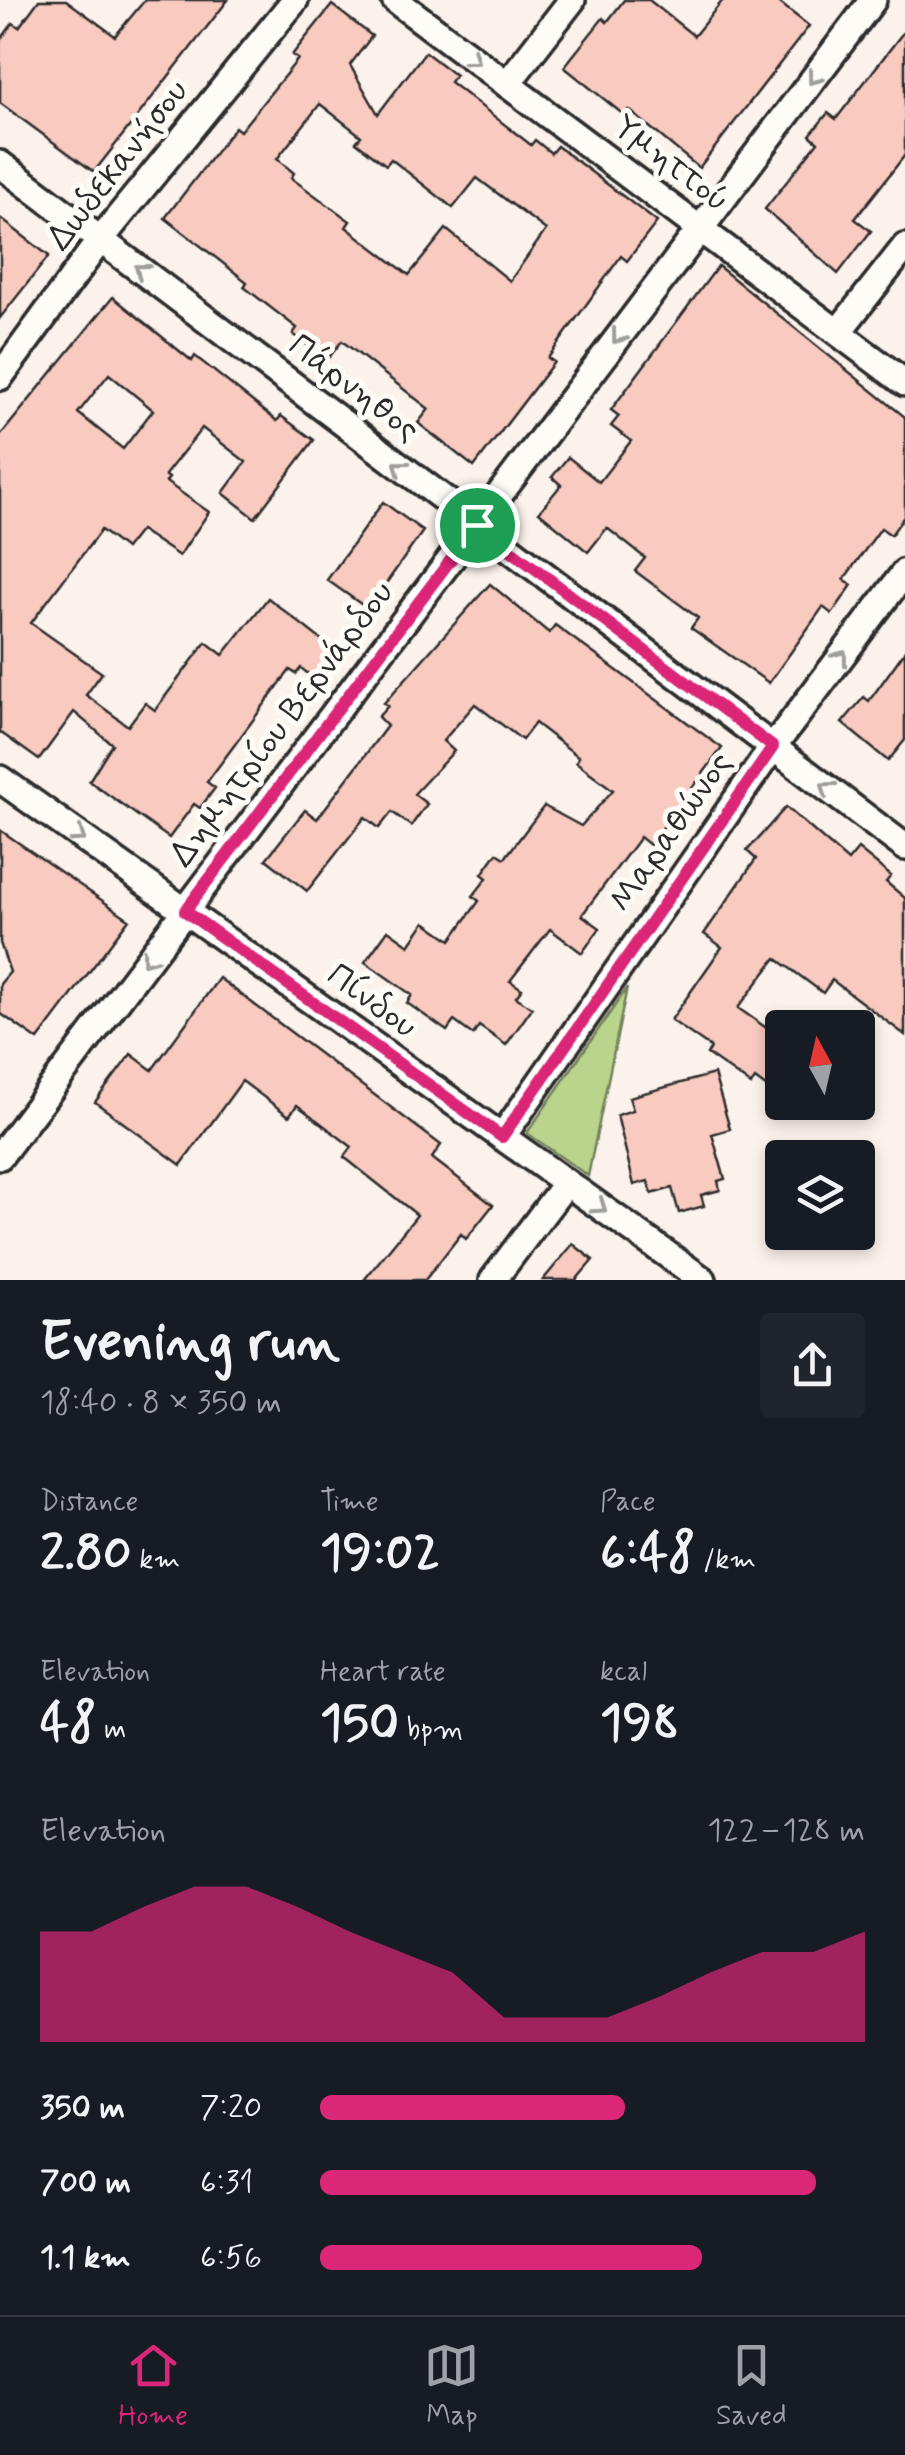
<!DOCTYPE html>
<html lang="en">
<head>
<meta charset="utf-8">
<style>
  body { margin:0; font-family:Mynerve,sans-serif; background:#20242c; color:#f1f3f6; height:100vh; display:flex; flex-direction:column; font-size:38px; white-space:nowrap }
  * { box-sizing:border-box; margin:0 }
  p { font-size:32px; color:#9ea1a6 }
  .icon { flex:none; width:55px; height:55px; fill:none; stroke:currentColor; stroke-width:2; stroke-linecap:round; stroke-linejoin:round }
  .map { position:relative; height:1280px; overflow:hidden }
  .panel { display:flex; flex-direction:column; background:#171b24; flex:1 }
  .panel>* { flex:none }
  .needle { width:65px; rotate:352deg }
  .controls { position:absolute; left:765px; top:1010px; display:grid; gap:20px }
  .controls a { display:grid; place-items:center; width:110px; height:110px; border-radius:10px; background:#171b24; box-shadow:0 5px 15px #0003; font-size:50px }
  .pin { position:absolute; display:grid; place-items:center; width:85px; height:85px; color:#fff; margin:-42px; border:5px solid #fff; border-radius:50%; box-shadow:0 2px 10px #0007 }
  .round { display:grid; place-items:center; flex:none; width:105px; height:105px; border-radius:10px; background:#20242c }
  .summary { display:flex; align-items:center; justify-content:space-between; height:170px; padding:0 40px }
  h1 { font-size:55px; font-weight:700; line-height:75px }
  .stats { display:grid; grid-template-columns:repeat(3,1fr); gap:15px; height:170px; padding:10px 40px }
  .stats div { display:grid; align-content:center }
  .stats b { font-size:50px; font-weight:700 }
  .stats small { font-size:28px; font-weight:400 }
  .stats p { font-size:28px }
  .chart { height:280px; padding:20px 40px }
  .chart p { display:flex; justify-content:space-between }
  .chart svg { width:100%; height:180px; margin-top:10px; fill:#db2777; opacity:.7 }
  ul { padding:0 40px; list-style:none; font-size:32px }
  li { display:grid; grid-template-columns:160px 120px 1fr; align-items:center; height:75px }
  li i { height:25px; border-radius:12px; background:#db2777 }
  .tab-bar { display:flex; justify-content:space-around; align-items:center; height:140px; border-top:2px solid #363941; background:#171b24; font-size:28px; color:#9ea1a6 }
  .tab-bar a { display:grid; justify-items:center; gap:5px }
  .tab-bar .current { color:#db2777 }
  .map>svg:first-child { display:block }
  .green { fill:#bad48c; stroke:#72805c; stroke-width:2.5 }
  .building { fill:#f9cac0; stroke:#2b2b2b; stroke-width:2.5; fill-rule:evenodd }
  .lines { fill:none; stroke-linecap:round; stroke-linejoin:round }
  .street-casing { stroke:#2b2b2b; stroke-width:32 }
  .street { stroke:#fdfcf7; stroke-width:25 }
  .oneway { stroke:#9e9e9b }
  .route-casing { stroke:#fff; stroke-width:20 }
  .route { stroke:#db2777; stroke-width:12 }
  .labels { text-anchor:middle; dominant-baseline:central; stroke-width:10; stroke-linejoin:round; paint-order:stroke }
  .street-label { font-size:35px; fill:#2b2b2b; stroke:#fdfcf7 }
</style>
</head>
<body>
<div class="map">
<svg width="905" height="1280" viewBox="0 0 905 1280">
  <rect width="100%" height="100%" fill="#fcf2ec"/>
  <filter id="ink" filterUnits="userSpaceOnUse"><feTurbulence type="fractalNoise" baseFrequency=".01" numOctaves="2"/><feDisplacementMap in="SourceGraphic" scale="20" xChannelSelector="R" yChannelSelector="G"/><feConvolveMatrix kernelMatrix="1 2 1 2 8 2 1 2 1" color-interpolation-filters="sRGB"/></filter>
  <g filter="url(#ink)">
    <path class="green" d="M627,988L588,1176L527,1133Z"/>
    <g class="building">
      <path d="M39,0H66L115,36L145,0H228L94,172L0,103V41L13,23L19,27Z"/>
      <path d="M624,0H649L694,36L723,0H776L809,26L699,168L629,110L624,115L564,67L603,18L607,22Z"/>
      <path d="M332,5L372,36L350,65L378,114L425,52L455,75L450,82L531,145L535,140L551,153L557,146L657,222L627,261L621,256L548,358L554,362L474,467L418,423L429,409L342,341L327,360L293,334L297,328L244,287L247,282L165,218L235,127L240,131L298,59L292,55ZM320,104L361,136L356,142L386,165L391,159L453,208L477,178L546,230L510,281L446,229L409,275L346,227L350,221L291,178L294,173L277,159Z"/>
      <path d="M905,30V155L855,219L871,231L838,274L765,209L818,142L810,135L828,113L836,119Z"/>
      <path d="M0,218L49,256L0,318Z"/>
      <path d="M718,266L905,417V515L891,535L881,528L844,579L852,585L832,614L823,607L769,683L691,628L698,618L635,571L645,558L607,528L588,552L539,512L561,485L552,477L568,457L599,482L631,441L611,426L619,416L611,410Z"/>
      <path d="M113,297L192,361L195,356L277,421L281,416L314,440L255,518L223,493L246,462L202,428L165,475L169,478L166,482L209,512L179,556L140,530L125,549L101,530L31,623L102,673L86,695L128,726L145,703L155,710L206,642L223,655L268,598L338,653L317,681L301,668L296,674L290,670L207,782L215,788L200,808L194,804L169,838L89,781L112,744L74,712L39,760L0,732V436ZM109,374L153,410L123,449L78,413Z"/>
      <path d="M383,502L423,531L368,609L327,580Z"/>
      <path d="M490,584L549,633L555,625L722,748L650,845L640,837L582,915L600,928L582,953L550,929L510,981L522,989L516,997L532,1008L506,1045L479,1026L473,1035L454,1021L447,1031L407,1003L412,995L365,962L388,930L409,945L425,922L451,940L479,901L473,896L487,878L482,874L497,853L505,858L544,806L581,826L613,790L576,762L579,757L535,723L522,740L475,704L443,741L454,751L414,794L427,804L411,826L392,812L379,828L365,817L307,891L266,859L305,810L317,819L387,726L378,717L388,706L384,703Z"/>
      <path d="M905,651V740L888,761L842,723L864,697L869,701Z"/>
      <path d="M786,807L848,861L858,849L891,876L886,882L905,898V1035L832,980L823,993L776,958L738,1008L782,1039V1099L755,1079L751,1085L707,1054L711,1048L671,1020L722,947L704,934L756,859L747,851Z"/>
      <path d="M0,830L129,919L38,1040L0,1013V984L10,972L0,943Z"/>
      <path d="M219,978L441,1145L432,1158L493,1205L466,1239L461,1234L425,1280H364L417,1215L344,1157L352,1147L297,1105L289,1116L242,1081L181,1165L95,1102L131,1054L152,1070Z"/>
      <path d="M714,1074L730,1129L712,1134L725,1179L718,1181L720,1190L701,1195L704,1206L679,1213L672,1188L652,1194L648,1181L634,1185L617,1115L633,1110L629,1097Z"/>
      <path d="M573,1244L593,1260L576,1280H543Z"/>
    </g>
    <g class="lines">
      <g class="street-casing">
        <g id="street">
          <path d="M395,0L905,383"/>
          <path d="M507,84L572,0"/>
          <path d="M0,164L905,847"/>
          <path d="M838,332L905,247"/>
          <path d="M0,377L100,240L295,0"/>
          <path d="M0,779L703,1280"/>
          <path d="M502,1137L773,747L905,572"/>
          <path d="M0,1156L873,0"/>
          <path d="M493,1280L566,1183"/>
        </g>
      </g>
      <use href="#street" class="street"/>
    </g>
    <defs><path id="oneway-chevron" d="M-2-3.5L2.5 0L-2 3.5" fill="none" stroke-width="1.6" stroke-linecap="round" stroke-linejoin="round" transform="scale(2.5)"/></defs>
    <g class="oneway">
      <use href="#oneway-chevron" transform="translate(473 59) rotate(37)"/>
      <use href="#oneway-chevron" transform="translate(814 78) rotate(127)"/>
      <use href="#oneway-chevron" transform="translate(141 270) rotate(-143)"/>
      <use href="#oneway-chevron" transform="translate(618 337) rotate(127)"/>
      <use href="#oneway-chevron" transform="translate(400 467) rotate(-143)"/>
      <use href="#oneway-chevron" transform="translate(841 657) rotate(-53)"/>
      <use href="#oneway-chevron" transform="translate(827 788) rotate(-143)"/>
      <use href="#oneway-chevron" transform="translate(79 836) rotate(35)"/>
      <use href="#oneway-chevron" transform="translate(148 959) rotate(127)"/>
      <use href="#oneway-chevron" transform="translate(600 1207) rotate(35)"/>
    </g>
  </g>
  <g class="lines" filter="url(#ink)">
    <g class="route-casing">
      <path id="route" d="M477,525L773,747L502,1137L185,911Z"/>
    </g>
    <use href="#route" class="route"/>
  </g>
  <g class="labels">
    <g class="street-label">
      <text transform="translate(671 164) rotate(37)">Υμηττού</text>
      <text transform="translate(118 165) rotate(-52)">Δωδεκανήσου</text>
      <text transform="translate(354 388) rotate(37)">Πάρνηθος</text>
      <text transform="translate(282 724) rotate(-53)">Δημητρίου Βερνάρδου</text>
      <text transform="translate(671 832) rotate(-55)">Μαραθώνος</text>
      <text transform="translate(372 1001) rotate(36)">Πίνδου</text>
    </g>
  </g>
</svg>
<div class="controls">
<a><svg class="needle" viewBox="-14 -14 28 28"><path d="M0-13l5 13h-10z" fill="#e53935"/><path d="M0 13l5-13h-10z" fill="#9ea1a6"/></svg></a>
<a><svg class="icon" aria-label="layers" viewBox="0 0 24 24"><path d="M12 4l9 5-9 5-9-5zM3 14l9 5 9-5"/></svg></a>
</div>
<div class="pin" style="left:477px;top:525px;background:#1e9e55"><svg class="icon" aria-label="arrive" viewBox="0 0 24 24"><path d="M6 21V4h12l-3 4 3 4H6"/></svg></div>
</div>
<section class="panel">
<div class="summary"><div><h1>Evening run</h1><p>18:40 · 8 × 350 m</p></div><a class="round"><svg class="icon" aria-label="share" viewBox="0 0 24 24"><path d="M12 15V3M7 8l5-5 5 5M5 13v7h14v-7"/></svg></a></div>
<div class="stats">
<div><p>Distance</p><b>2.80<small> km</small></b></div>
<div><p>Time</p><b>19:02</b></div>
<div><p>Pace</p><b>6:48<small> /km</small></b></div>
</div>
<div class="stats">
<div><p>Elevation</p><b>48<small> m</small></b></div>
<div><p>Heart rate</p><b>150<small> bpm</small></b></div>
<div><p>kcal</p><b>198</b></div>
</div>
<div class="chart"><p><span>Elevation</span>122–128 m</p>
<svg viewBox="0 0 160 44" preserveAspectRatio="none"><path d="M0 44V17L10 17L20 11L30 6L40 6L50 11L60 17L70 22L80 27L90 38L100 38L110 38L120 33L130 27L140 22L150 22L160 17V44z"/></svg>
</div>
<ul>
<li><b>350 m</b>7:20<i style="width:56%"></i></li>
<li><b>700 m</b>6:31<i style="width:91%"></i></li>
<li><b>1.1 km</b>6:56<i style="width:70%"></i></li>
</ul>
</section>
<nav class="tab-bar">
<a class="current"><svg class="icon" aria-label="home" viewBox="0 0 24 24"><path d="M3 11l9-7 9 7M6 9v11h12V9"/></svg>Home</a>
<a><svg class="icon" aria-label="map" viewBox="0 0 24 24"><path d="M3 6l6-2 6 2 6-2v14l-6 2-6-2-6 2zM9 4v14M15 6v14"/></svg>Map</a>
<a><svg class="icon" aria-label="saved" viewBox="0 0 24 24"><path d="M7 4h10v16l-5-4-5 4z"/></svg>Saved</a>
</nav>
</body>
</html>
